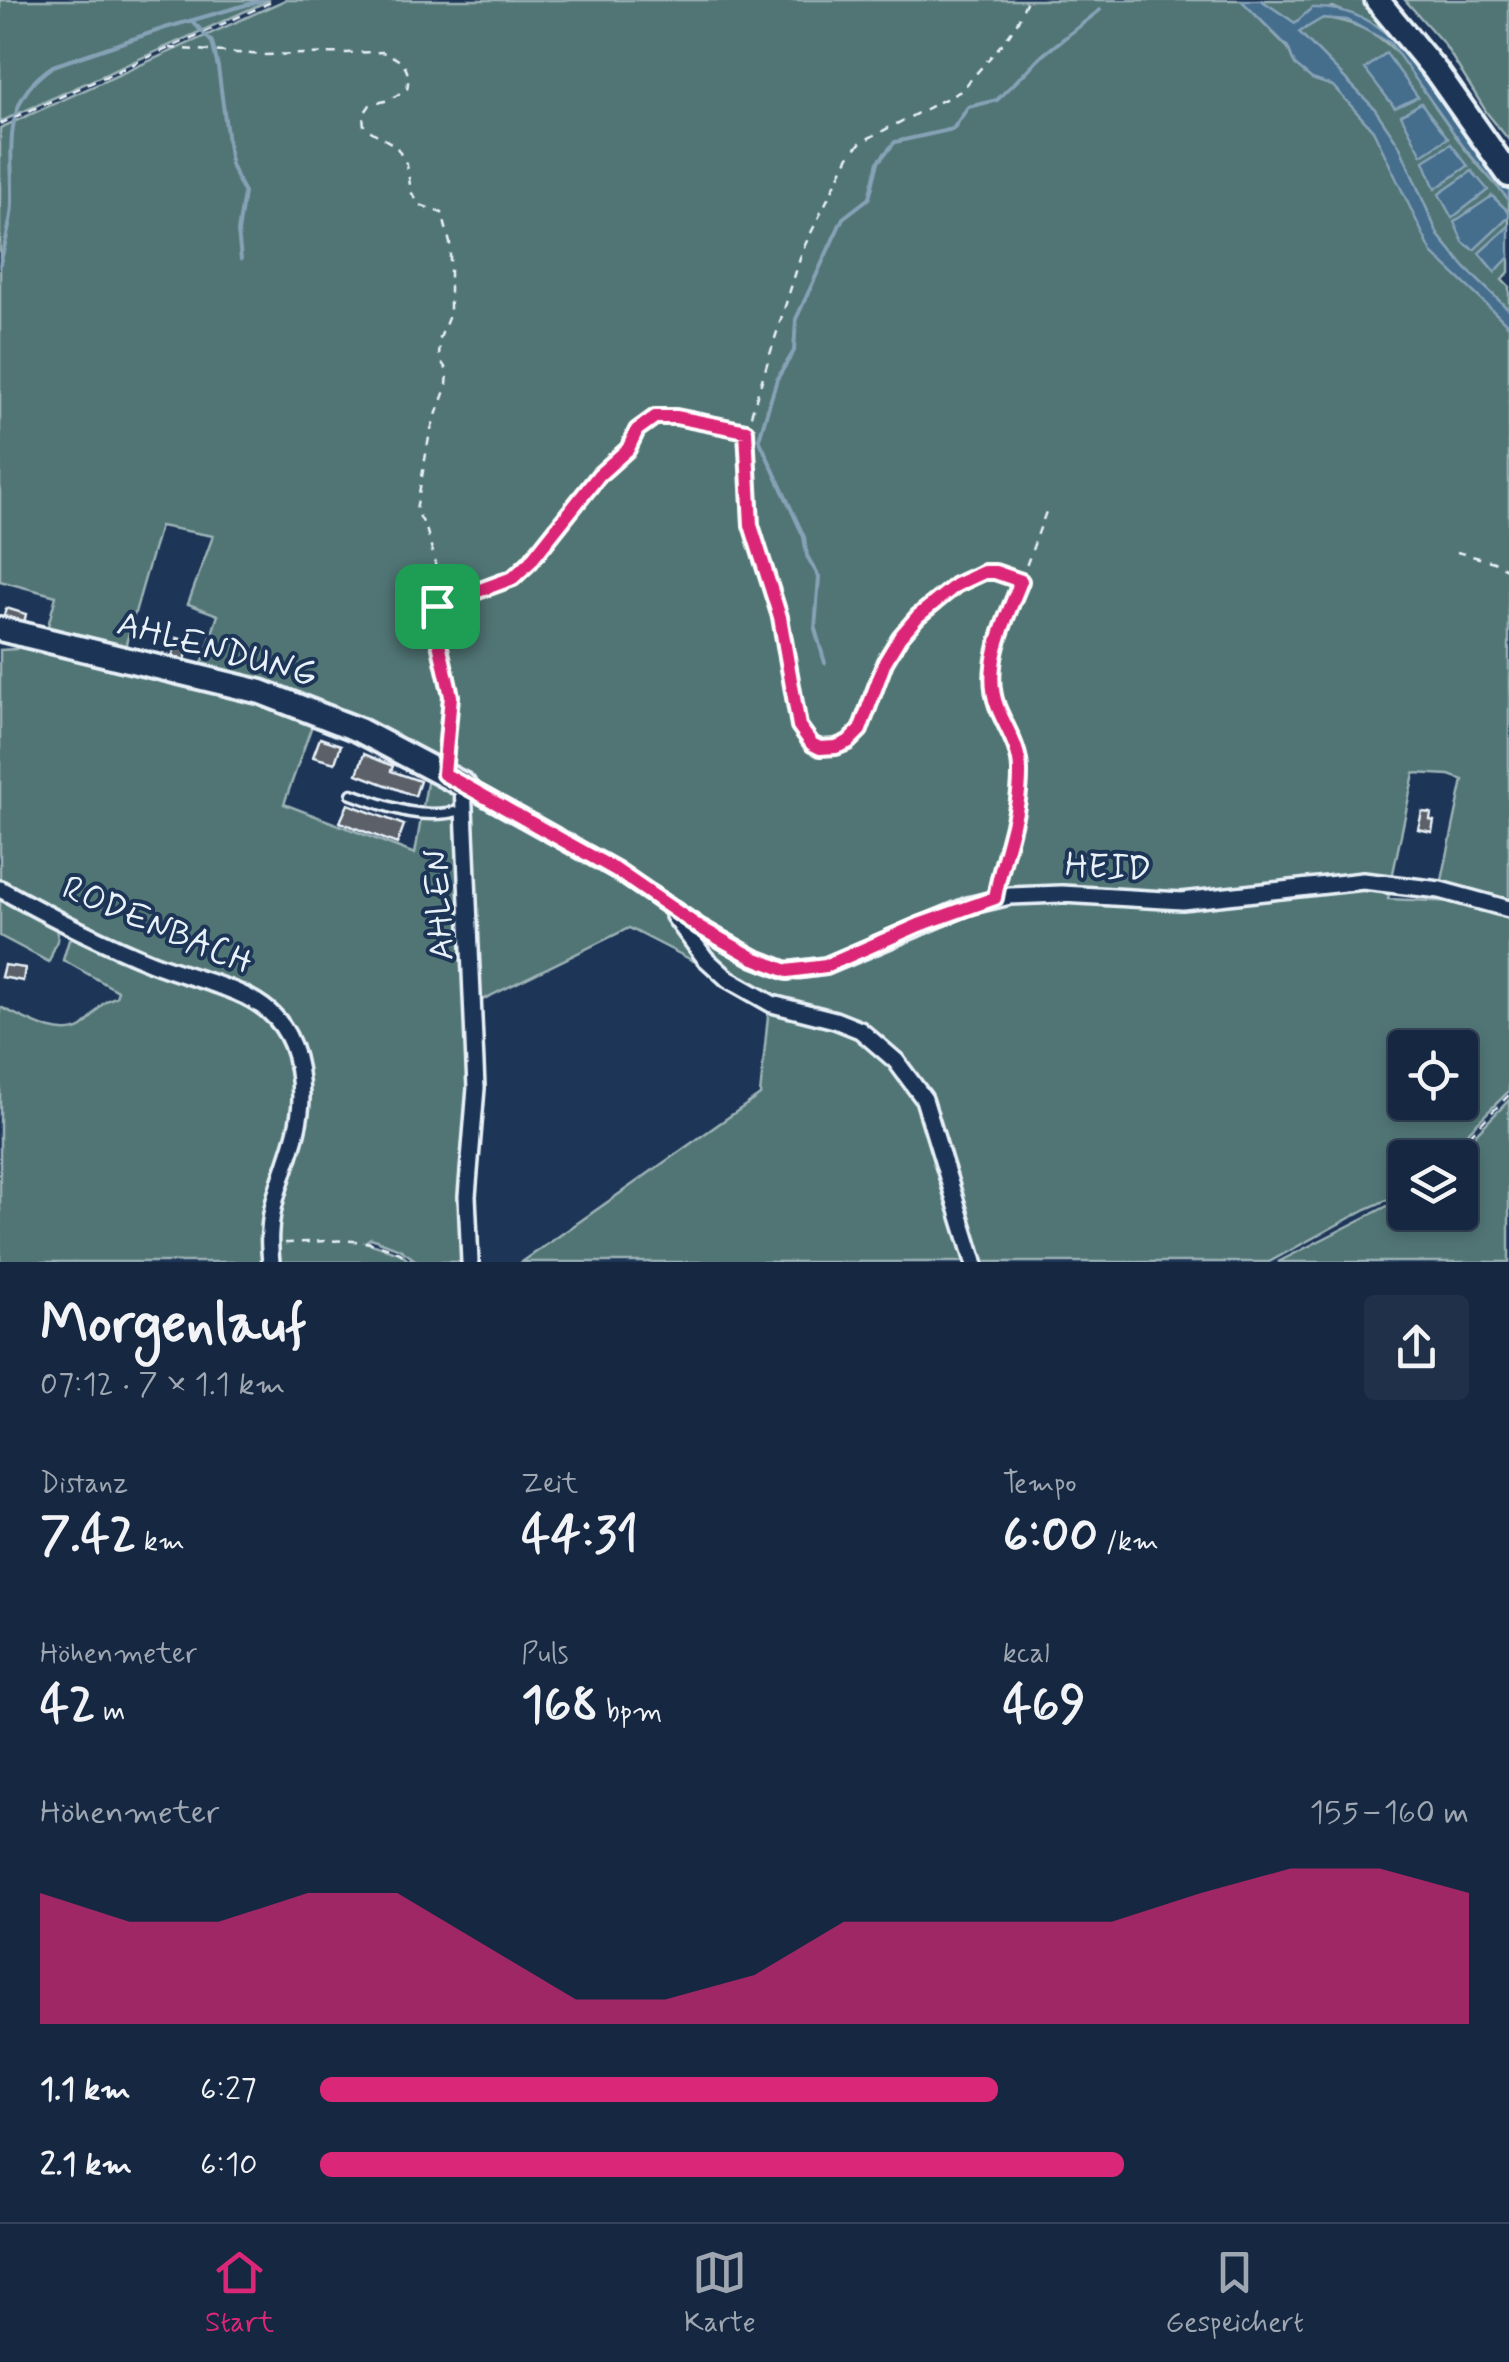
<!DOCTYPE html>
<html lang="de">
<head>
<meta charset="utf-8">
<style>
  body { margin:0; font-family:Mynerve,sans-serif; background:#1f3048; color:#f1f3f6; height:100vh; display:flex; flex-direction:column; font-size:38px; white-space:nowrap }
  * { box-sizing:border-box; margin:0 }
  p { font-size:32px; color:#9ea6b1 }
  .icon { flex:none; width:55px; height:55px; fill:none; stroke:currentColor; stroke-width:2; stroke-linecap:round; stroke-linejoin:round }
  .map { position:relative; height:1262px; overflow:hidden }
  .side { display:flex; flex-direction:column; background:#162841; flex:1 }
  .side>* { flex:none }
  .controls { position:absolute; left:1388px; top:1030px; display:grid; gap:20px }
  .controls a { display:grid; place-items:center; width:90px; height:90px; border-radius:10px; background:#162841; box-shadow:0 5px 15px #0003,0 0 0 2px #35445a; font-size:50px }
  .pin { position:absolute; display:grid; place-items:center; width:85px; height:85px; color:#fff; margin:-42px; border-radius:20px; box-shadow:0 5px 15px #0006 }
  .round { display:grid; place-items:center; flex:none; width:105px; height:105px; border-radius:10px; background:#1f3048 }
  .overview { display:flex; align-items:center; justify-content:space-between; height:170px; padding:0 40px }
  h1 { font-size:55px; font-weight:800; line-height:75px }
  .metrics { display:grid; grid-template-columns:repeat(3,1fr); gap:15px; height:170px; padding:10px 40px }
  .metrics div { display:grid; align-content:center }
  .metrics b { font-size:50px; font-weight:800 }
  .metrics small { font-size:28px; font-weight:400 }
  .metrics p { font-size:28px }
  .chart { height:280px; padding:20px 40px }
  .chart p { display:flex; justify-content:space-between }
  .chart svg { width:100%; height:180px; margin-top:10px; fill:#db2777; opacity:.7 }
  ul { padding:0 40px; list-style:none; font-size:32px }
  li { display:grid; grid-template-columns:160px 120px 1fr; align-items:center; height:75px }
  li i { height:25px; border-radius:12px; background:#db2777 }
  .menu { display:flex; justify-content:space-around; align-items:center; height:140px; border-top:2px solid #35445a; background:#162841; font-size:28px; color:#9ea6b1 }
  .menu a { display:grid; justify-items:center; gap:5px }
  .menu .active { color:#db2777 }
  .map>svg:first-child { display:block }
  .green { fill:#517474; stroke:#9cb2b6; stroke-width:2.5; fill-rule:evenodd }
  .water { fill:#446d8c; stroke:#86a2b7; stroke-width:2.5 }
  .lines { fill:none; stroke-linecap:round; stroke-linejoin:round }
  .stream { stroke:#86a2b7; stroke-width:4 }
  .building { fill:#5c6167; stroke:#e8f1f8; stroke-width:2.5 }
  .lane-casing { stroke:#e8f1f8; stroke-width:15 }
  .street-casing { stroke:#e8f1f8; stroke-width:22 }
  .secondary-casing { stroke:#e8f1f8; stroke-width:30 }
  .path { stroke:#e8f1f8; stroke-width:2.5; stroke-dasharray:8 8; stroke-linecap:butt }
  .lane { stroke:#1d3557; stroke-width:8 }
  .street { stroke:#1d3557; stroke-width:15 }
  .secondary { stroke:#1d3557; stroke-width:22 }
  .route-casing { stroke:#fff; stroke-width:20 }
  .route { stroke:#db2777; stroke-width:12 }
  .labels { text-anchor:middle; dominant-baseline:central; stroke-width:8; stroke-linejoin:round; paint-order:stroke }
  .street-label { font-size:35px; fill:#e8f1f8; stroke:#1d3557 }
</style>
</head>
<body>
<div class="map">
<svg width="1509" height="1262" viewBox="0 0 1509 1262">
  <rect width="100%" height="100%" fill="#1d3557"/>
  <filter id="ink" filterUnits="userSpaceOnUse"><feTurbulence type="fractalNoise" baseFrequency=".01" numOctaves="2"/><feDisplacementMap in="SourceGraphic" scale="20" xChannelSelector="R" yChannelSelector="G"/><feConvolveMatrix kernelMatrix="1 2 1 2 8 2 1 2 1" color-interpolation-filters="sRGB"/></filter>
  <g filter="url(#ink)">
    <g class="green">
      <path d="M0,0H270L0,122Z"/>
      <path d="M285,0H1241L1288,48L1295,65L1312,79L1333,86L1373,130L1469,287L1509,326V903L1441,885L1463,780L1449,775L1414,773L1392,878L1195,896L1001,893L826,963L788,968L756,954L448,769L456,700L447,704L441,765L200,670L218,615L188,604L213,536L160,526L123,654L45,637L56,596L0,581V128Z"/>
      <path d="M1261,0H1365L1393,29L1388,35L1380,27L1333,7L1295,23Z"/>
      <path d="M1405,0H1509V140L1487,113L1444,44Z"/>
      <path d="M1323,18C1398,25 1421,85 1459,141C1474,162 1492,180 1509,200V212L1492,196L1474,249L1509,217V226L1479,253L1495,272L1509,257V272L1502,280L1509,287V310L1465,268L1438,235L1399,145L1374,108L1299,32Z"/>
      <path d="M22,641L315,717L284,804L415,854L428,777L456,791L473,1087L466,1262H418L400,1249L371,1238L365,1242L400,1253L410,1262H276L275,1230L303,1120L279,1016L150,959L0,882V650L16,649Z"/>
      <path d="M475,800L612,874L659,908L713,971L629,928L478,1002L471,804Z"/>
      <path d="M1390,887L1388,899L1457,902L1509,914V1091L1443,1157L1405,1158V1192L1366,1209L1269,1262H980L931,1101L862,1026L776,1001L718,966L695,935L699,932L788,975L990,903ZM1405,1048H1460V1102H1405Z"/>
      <path d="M0,893L55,925L58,938L49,962L0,936Z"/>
      <path d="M75,935L260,1009L285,1040L297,1086L267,1262H0V1007C22,1016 59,1041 82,1027C96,1017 97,1002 116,997L118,991L63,960L69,940Z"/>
      <path d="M769,1006C793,1013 838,1021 858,1032C933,1073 949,1188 971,1262H522L760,1095Z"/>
      <path d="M1509,1100V1262H1278L1405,1197V1212H1460V1158L1453,1157Z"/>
    </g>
    <g class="water">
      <path d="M1241,0H1261L1295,23L1312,8C1383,5 1416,64 1451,116C1469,142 1487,167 1509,189V200L1463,146L1390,43L1347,20L1323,18L1299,32L1374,108L1399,145L1438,235L1465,268L1509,310V326L1432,253L1373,130L1333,86L1312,79L1295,65L1288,47Z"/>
      <path d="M1386,53L1418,97L1395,108L1365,69Z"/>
      <path d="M1421,103L1448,138L1422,155L1401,115Z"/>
      <path d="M1451,144L1468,166L1435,189L1424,161Z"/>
      <path d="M1472,171L1488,190L1452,218L1439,194Z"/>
      <path d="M1492,196L1509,212V217L1474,250L1463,242L1454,222Z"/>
      <path d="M1509,226V257L1495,272L1479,253Z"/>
    </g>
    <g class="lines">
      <g class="stream">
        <path d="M193,22L212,42L218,67L231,165L244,193L238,232L241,259"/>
        <path d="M0,265C4,245 12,223 12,202C13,148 0,101 53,66L165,28L263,0"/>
        <path d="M825,663L815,629L819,577L807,556L804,537L759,439L777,379L794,351L796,319L843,218L869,198L878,162L895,142L953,129L968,107L997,100L1044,54L1100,10"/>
      </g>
    </g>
    <g class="building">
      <path d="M6,608L26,614L23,628L2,622Z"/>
      <path d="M177,638L189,641L185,662L172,659Z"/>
      <path d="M320,738L341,745L335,763L313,757Z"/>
      <path d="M364,754L393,766L391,771L420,781L415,796L357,774Z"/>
      <path d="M348,804L404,825L397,844L340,822Z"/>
      <path d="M1422,812L1431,813L1430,820L1434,821L1432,832L1418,829Z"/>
      <path d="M4,965L25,968L23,981L1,977Z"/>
    </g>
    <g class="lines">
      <g class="lane-casing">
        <path id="lane" d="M352,794C390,808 422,821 463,810"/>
      </g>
      <g class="street-casing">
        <g id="street">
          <path d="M463,785L616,870L699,927L754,958L787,971L826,966L968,906L1010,896L1062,894L1182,901L1363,881L1440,890L1509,909"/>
          <path d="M463,785L476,1088L467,1196L470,1262"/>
          <path d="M0,889C49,916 100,942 152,963C229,993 299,990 301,1097C301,1143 272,1186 270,1231C269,1241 270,1252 271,1262"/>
          <path d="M674,916L705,958L728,979L772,1004L835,1020L860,1030L896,1061L924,1099L974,1262"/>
        </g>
      </g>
      <g class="secondary-casing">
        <g id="secondary">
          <path d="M1377,0L1438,74L1509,175"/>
          <path d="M0,629L261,692L359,730L463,785"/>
        </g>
      </g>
      <g class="path">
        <path d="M169,48L265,55L382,52C401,59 412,67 407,89L389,100L370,105L363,115L364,127L396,146L407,165L411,192L420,205L442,213L450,243V313L440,338L439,358L448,372L447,385L430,432L416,510L426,528L435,561L437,625L451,696L446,754"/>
        <path d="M0,124L276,0"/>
        <path d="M1457,552L1494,562L1509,570"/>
        <path d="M1021,580L1047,509"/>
        <path d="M438,605L513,578L530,562L575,502L629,449L637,430L655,417H676L744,430"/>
        <path d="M998,886C1007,855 1024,795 1020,764C1018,744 1005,726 998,707C981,666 1006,619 1021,581L995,572H984L956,585L918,616L900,637L885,663L860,730L848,742L837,747L820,748L812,744L799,726L780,617L751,525L746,431L803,249L849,156L861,142L961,91L1006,39L1017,23L1027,0"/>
        <path d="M1447,1158L1509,1095"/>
        <path d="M285,1243C329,1242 377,1232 413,1262"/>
      </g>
      <use href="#lane" class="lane"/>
      <use href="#street" class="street"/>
      <use href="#secondary" class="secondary"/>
    </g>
  </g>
  <g class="lines" filter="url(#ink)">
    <g class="route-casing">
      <path id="route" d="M655,417H676L746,431L751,525L780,617L799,726L812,744L820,748L836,747L848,742L860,730L885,662L900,637L918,616L956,585L984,572H995L1021,581C1006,619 982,665 997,706C1005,727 1020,747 1020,771C1021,814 1002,856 995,898L919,925L826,966L787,971L754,958L699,927L616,870L444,774L451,696L439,643L437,606L513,578L530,562L599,475L628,449L637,430Z"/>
    </g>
    <use href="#route" class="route"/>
  </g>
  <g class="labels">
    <g class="street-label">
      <text transform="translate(217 650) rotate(15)">AHLENDUNG</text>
      <text transform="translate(1108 868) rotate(3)">HEID</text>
      <text transform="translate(440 905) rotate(-93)">AHLEN</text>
      <text transform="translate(157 926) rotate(23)">RODENBACH</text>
    </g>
  </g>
</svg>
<div class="controls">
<a><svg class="icon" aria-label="locate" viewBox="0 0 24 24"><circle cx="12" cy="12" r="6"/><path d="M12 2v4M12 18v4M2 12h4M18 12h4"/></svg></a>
<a><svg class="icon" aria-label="layers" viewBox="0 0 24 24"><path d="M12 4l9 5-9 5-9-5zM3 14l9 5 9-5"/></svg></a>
</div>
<div class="pin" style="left:437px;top:606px;background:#1e9e55"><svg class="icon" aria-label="arrive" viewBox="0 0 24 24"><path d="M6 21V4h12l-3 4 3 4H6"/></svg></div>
</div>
<section class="side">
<div class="overview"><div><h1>Morgenlauf</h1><p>07:12 · 7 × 1.1 km</p></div><a class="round"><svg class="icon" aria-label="share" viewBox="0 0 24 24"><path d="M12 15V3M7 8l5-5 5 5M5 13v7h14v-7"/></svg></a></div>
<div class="metrics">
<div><p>Distanz</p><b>7.42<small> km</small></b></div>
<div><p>Zeit</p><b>44:31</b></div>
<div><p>Tempo</p><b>6:00<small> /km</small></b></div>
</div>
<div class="metrics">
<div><p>Höhenmeter</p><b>42<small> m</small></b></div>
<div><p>Puls</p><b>168<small> bpm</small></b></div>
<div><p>kcal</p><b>469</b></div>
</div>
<div class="chart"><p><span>Höhenmeter</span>155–160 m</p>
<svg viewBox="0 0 160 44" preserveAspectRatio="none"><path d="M0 44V12L10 19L20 19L30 12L40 12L50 25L60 38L70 38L80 32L90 19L100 19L110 19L120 19L130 12L140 6L150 6L160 12V44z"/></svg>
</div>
<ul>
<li><b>1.1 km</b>6:27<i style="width:59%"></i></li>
<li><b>2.1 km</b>6:10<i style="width:70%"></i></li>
</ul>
</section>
<nav class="menu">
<a class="active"><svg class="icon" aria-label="home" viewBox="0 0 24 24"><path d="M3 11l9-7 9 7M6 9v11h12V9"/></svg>Start</a>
<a><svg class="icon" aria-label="map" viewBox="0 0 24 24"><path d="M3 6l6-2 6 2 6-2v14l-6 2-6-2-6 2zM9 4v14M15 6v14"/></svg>Karte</a>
<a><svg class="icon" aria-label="saved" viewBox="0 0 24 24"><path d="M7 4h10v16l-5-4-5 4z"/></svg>Gespeichert</a>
</nav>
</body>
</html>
